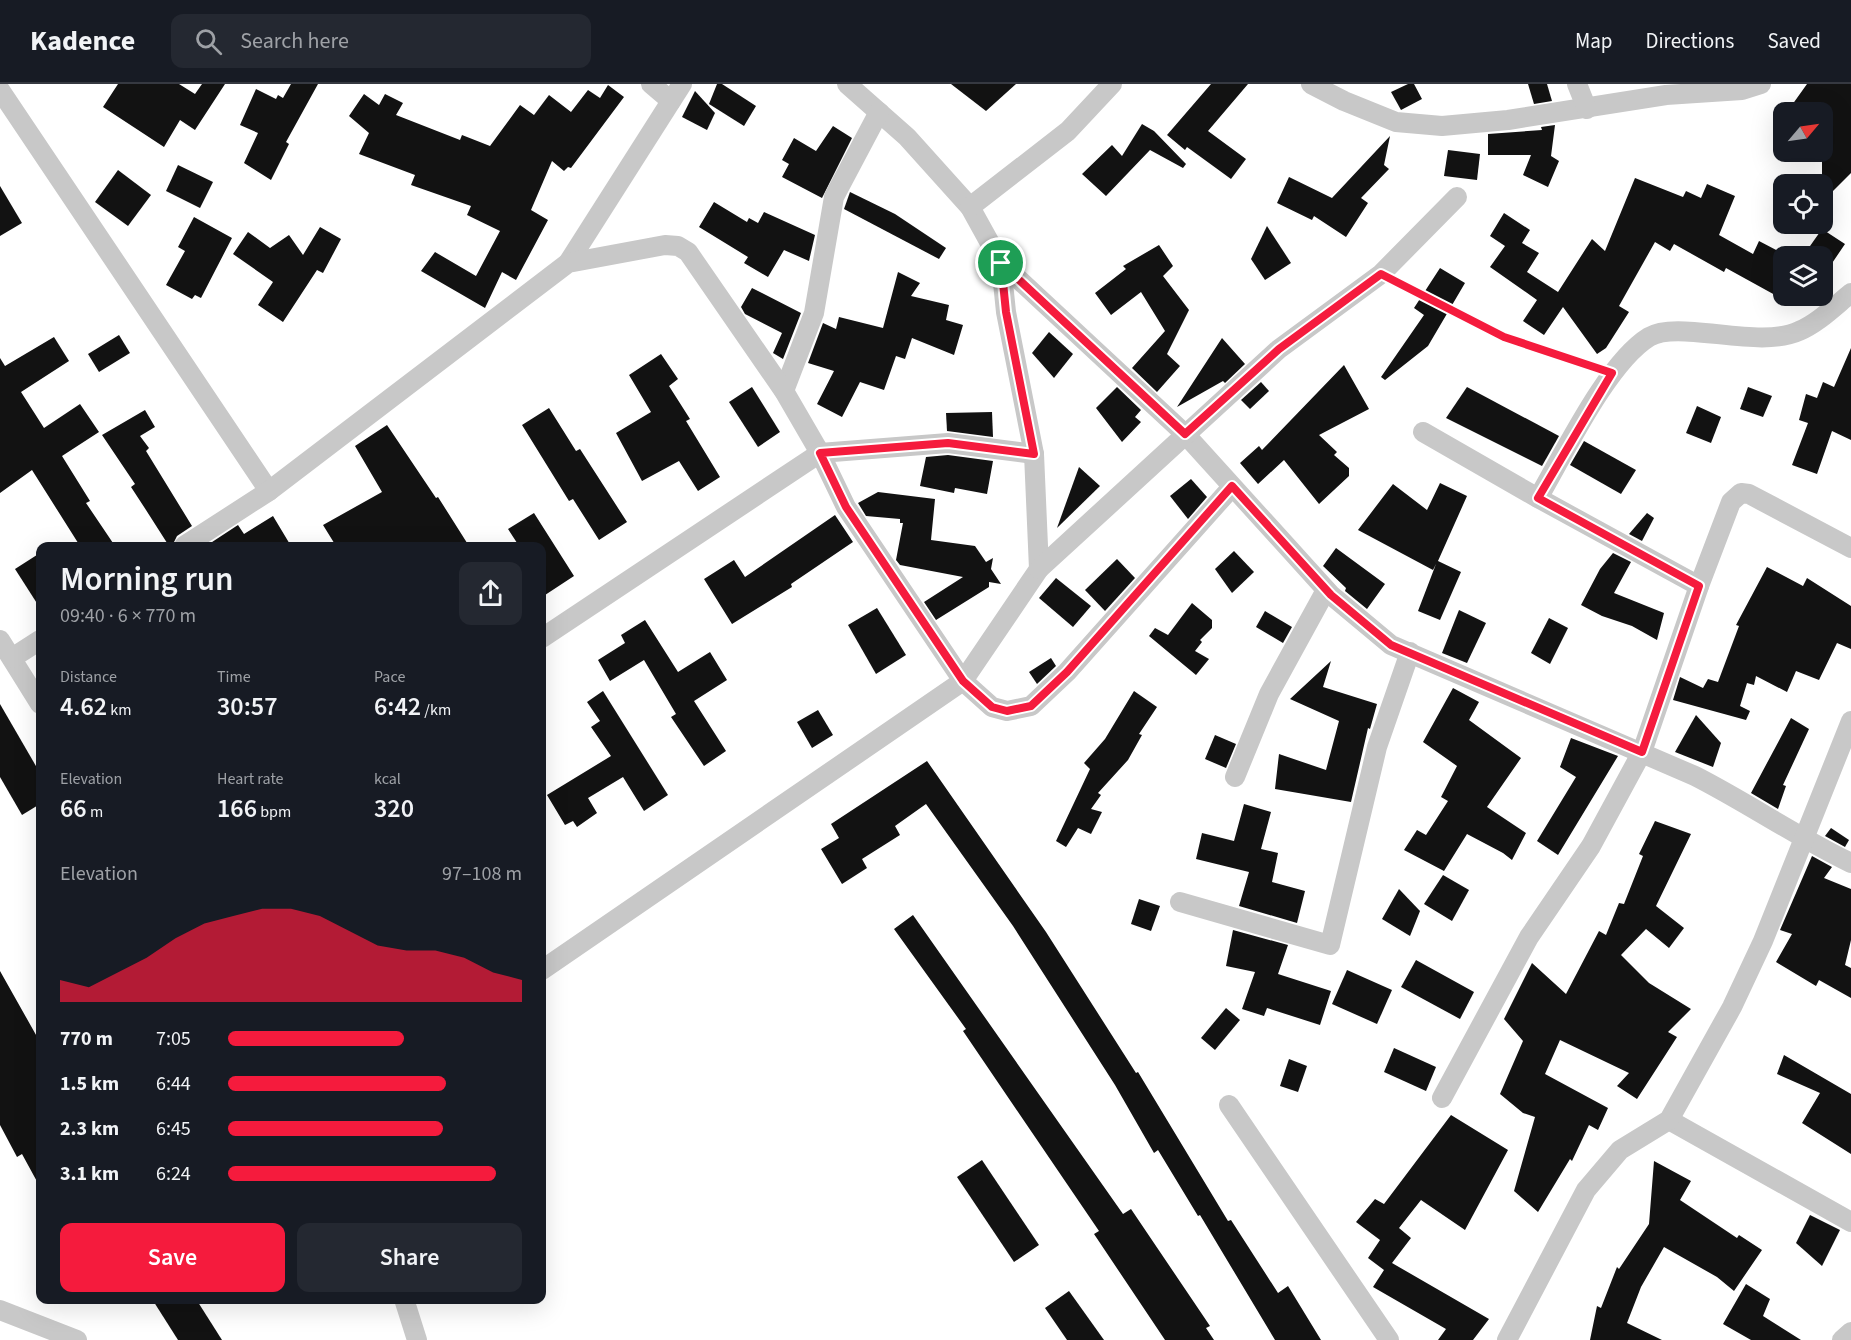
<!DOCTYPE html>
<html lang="en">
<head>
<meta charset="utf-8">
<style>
  body { margin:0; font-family:"Source Sans 3",sans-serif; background:#242831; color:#f1f3f6; height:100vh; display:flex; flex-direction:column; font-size:22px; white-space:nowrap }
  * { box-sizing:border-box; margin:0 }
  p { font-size:20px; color:#9ea1a6 }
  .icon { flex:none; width:33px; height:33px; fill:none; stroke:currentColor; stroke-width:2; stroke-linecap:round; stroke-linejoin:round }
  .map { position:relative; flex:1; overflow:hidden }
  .drawer { position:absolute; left:36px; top:458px; width:510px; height:762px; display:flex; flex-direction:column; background:#171b24; border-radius:12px; box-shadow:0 6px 24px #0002 }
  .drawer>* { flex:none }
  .needle { width:39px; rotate:61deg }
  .controls { position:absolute; left:1773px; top:18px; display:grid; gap:12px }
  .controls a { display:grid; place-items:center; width:60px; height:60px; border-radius:12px; background:#171b24; box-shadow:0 6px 24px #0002; font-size:30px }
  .pin { position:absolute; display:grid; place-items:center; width:51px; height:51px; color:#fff; margin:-26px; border:3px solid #fff; border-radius:50%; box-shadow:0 2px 6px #0007 }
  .round { display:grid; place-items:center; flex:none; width:63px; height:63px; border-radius:12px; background:#242831 }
  .overview { display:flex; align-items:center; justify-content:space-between; height:102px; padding:0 24px }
  h1 { font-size:33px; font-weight:600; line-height:45px }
  .figures { display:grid; grid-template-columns:repeat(3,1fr); gap:9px; height:102px; padding:6px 24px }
  .figures div { display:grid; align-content:center }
  .figures b { font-size:26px; font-weight:600 }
  .figures small { font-size:16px; font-weight:400 }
  .figures p { font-size:16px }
  .chart { height:168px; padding:12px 24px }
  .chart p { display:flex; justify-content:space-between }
  .chart svg { width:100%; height:108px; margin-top:6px; fill:#f51b3d; opacity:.7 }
  .button { display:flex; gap:12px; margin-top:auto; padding:12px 24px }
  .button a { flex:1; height:69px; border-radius:12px; background:#f51b3d; color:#fff; font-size:24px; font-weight:600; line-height:69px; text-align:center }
  .button a+a { background:#242831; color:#f1f3f6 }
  ul { padding:0 24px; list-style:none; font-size:20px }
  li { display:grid; grid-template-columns:96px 72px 1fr; align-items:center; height:45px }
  li i { height:15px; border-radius:8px; background:#f51b3d }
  header { display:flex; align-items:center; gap:36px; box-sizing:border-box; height:84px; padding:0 30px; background:#171b24; border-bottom:2px solid #363941 }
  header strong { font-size:28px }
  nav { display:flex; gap:33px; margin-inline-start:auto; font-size:21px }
  .search { width:420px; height:54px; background:#242831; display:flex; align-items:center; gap:15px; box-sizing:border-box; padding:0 21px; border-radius:12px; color:#9ea1a6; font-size:22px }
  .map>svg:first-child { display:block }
  .building { fill:#121212 }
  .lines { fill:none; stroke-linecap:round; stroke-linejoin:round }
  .path { stroke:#c8c8c8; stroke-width:4; stroke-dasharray:3 3; stroke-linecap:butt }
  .minor { stroke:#c8c8c8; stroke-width:20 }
  .route-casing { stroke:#fff; stroke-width:12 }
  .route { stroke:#f51b3d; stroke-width:8 }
</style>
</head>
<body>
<header>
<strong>Kadence</strong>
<div class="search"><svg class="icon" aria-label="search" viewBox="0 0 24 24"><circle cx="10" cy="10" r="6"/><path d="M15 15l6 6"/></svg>Search here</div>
<nav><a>Map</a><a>Directions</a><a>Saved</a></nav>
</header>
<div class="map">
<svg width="1851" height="1256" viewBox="0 0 1851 1256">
  <rect width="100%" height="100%" fill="#fff"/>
  <g class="building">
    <path d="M118,0H179L195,10L202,0H225L195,46L180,36L164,63L103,23Z"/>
    <path d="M291,0H318L286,58L289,60L271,96L244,79L258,49L240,41L256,5L276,15L278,11L283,14Z"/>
    <path d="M717,0H722L756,22L744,42L709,20Z"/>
    <path d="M951,0H1016L986,27Z"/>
    <path d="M1211,0H1248L1208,47L1246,75L1231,95L1187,63L1185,66L1167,51Z"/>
    <path d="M1408,0H1414L1422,15L1401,26L1391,8Z"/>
    <path d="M1528,0H1547L1552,17L1534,20Z"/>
    <path d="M1807,0H1851V89L1822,118V76L1831,66L1822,58V28H1787Z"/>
    <path d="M608,1L624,13L571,84L568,83L564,87L552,77L531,126L548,136L516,196L502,188L485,224L421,187L435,168L476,192L500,147L467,131L471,122L411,101L415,91L359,70L369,49L349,32L364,10L379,21L385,10L403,19L396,31L460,56L462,51L490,62L520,21L534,31L549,11L571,28L588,6L600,14Z"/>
    <path d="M695,7L715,29L707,46L682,33Z"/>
    <path d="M1142,40L1154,47L1186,80L1183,84L1150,66L1106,112L1082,90L1112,61L1122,72Z"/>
    <path d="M1555,41L1551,72L1559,77L1548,103L1523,91L1531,71H1488V50L1542,46L1541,43Z"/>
    <path d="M833,42L852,54L822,114L782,93L789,80L782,76L794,54L816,67Z"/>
    <path d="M1390,52L1384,81L1389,85L1361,114L1368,119L1346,153L1314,132L1312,136L1277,119L1289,93L1332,114Z"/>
    <path d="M1448,66L1480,70L1477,96L1444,92Z"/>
    <path d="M178,81L213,98L200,124L166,107Z"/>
    <path d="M118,86L151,111L128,142L95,118Z"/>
    <path d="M1635,94L1683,113L1686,107L1701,114L1707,100L1735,112L1719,151L1753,170L1759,157L1784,170V216L1726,184L1724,188L1674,160L1670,167L1655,158L1619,222L1629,228L1606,264L1597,270L1563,223L1544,251L1523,237L1537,216L1490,183L1505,162L1490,152L1504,129L1530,146L1522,159L1539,169L1527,188L1558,208L1592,155L1605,167Z"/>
    <path d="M0,102L22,139L0,152Z"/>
    <path d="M850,108L895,130L946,164L939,175L844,125Z"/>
    <path d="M714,118L747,138L749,134L758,139L764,128L815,151L809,177L784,166L768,193L744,179L748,173L699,143Z"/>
    <path d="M194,133L232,154L201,214L195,211L192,215L166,201L185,167L178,163Z"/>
    <path d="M1267,142L1291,179L1265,196L1251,175Z"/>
    <path d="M320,143L341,155L323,189L317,186L283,238L258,221L273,198L233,170L248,148L270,164L289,151L303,171Z"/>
    <path d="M1822,145L1845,160L1822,194V172H1803Z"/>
    <path d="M1159,161L1173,182L1163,192L1189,226L1167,270L1180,282L1157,308L1132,284L1165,247L1141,208L1111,231L1095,209L1126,185L1123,182Z"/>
    <path d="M1440,184L1465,199L1428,262L1385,296L1381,293L1424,231L1414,224Z"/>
    <path d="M898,188L920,199L911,212L949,221L946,236L963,241L954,271L912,254L905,275L896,272L884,306L860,298L842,333L817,320L834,287L808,279L823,239L836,245L839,233L883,244Z"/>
    <path d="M752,204L801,229L783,275L773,269L782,249L745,230L741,223Z"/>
    <path d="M1049,248L1073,270L1054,294L1032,269Z"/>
    <path d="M119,251L130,269L99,288L88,270Z"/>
    <path d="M54,253L69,277L21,308L44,344L80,320L99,348L62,372L90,417L86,419L115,462H80L32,386L0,409V274L5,282Z"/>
    <path d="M1222,254L1245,280L1225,299L1223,297L1177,323Z"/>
    <path d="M1851,264V356L1832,347L1817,390L1792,381L1808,339L1799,336L1806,310L1817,314L1823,298L1834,303Z"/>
    <path d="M661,270L678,295L669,302L690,335L686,337L720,393L698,407L679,377L642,397L616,349L651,328L629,291Z"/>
    <path d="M1344,281L1369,325L1319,351L1337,368L1334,371L1349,384V392L1319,420L1284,376L1258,400L1240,379L1259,362L1262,366Z"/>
    <path d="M1261,298L1269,307L1250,325L1241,316Z"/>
    <path d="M752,303L780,348L758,363L729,318Z"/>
    <path d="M1117,303L1141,326L1135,333L1141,338L1122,358L1096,324Z"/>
    <path d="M1467,303L1559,352L1542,382L1446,334Z"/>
    <path d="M1748,303L1772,312L1763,333L1740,325Z"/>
    <path d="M1697,322L1721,333L1711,359L1686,349Z"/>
    <path d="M549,324L576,367L580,365L627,438L599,456L573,415L569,417L522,341Z"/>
    <path d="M145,326L155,343L140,352L149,364L146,367L192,442L177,452L172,462H169L146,426L131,403L135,400L102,351Z"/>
    <path d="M992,328L993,353L947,347L946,329Z"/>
    <path d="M387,341L436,414L438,413L469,462H336L323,441L382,408L355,362Z"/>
    <path d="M1584,357L1636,386L1621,410L1570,381Z"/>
    <path d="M948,371L993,377L987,410L955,404L954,409L920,402L926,373Z"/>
    <path d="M1079,383L1100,402L1057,444Z"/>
    <path d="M1191,395L1207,413L1188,435L1170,412Z"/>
    <path d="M1440,399L1467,412L1438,477L1461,488L1440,536L1418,527L1436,480L1433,486L1358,446L1393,400L1427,426Z"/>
    <path d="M878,408L935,415L931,456L975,462L986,478L993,474L991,485L1001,500L989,498V503L936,536L924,518L963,493L900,481L896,476L903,439H900V435L866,432L858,419Z"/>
    <path d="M534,429L574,492L542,513V462H519L508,445Z"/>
    <path d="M1647,429L1654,434L1642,457L1629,450Z"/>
    <path d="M835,431L853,458L791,500L792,503L732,540L704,495L734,476L745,493Z"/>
    <path d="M273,432L291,462H206L238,441L244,450Z"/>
    <path d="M1336,464L1385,500L1367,525L1345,507L1346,504L1323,482Z"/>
    <path d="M1234,467L1254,488L1232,509L1215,485Z"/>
    <path d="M40,469V524L15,485Z"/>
    <path d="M1613,469L1631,478L1614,509L1664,529L1657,556L1632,542L1602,532L1581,521L1600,485Z"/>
    <path d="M1117,475L1135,494L1105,527L1085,506Z"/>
    <path d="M1767,483L1803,502L1807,494L1851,522V565L1837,559L1819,596L1796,587L1787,608L1756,592L1754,601L1747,599L1740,622L1750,627L1746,636L1673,616L1680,593L1703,604L1708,595L1718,598L1739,542L1736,541Z"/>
    <path d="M1056,494L1091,522L1073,543L1039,514Z"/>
    <path d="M1192,519L1212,536V544L1200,556L1202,558L1195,567L1209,575L1196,591L1149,552L1155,544L1168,551Z"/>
    <path d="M877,524L906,571L876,590L848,541Z"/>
    <path d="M1459,526L1486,539L1467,579L1442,569Z"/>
    <path d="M1265,527L1292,543L1283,559L1256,543Z"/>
    <path d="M1549,534L1568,544L1550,580L1531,569Z"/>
    <path d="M645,536L678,588L710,568L727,596L694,617L726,667L704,682L671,633L676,630L644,576L610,597L598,576L625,559L621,551Z"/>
    <path d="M1051,574L1056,582L1037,600L1029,588Z"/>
    <path d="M1331,577L1323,603L1377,620L1370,645L1368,644L1351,718L1275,705L1279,670L1326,686L1339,637L1290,615Z"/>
    <path d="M1453,604L1479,618L1469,636L1521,674L1487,723L1526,749L1512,776L1503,769L1467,750L1444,787L1404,766L1417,746L1426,751L1448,717L1441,713L1457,682L1423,658Z"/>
    <path d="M603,607L668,711L644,727L623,693L588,714L597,729L577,743L573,737L565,741L547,711L611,672L591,643L600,637L587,618Z"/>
    <path d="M1134,607L1157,623L1139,650L1142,651L1128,676L1098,709L1101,711L1091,725L1102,728L1091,750L1078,744L1066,763L1056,757L1090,685L1084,679L1105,655Z"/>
    <path d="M0,620L40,689V720L22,731L0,693Z"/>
    <path d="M818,626L833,651L812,664L797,638Z"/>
    <path d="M1696,631L1721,659L1713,683L1675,668Z"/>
    <path d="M1791,634L1809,645L1783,701L1786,702L1778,725L1751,709Z"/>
    <path d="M1215,651L1236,660L1226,684L1205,675Z"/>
    <path d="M1571,654L1618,672L1558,771L1537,757L1576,693L1560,683Z"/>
    <path d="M927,677L1046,848L1136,989L1138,988L1228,1137L1231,1136L1278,1209L1288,1202L1321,1256H1275L1200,1131L1198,1132L1158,1066L1154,1069L1115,1001L1013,842L926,720L895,742L900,751L862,775L867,784L842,800L821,765L839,754L831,740Z"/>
    <path d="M1244,720L1271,728L1261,765L1278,769L1272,798L1305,807L1297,839L1239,822L1249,788L1196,775L1202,749L1234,757Z"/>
    <path d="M1655,737L1691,750L1656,822L1684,844L1669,864L1646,845L1621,871L1649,899L1691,925L1668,948L1677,953L1637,1015L1617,1002L1629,989L1560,956L1545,990L1608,1024L1598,1046L1589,1041L1572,1077L1570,1075L1538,1128L1514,1107L1535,1033L1523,1029L1500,1010L1523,957L1504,935L1532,879L1566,910L1599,847L1606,851L1619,819L1624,820L1643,772L1639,770Z"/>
    <path d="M1831,744L1849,756L1845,763L1825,752Z"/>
    <path d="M1812,772L1832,783L1824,794L1851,805V856L1845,881L1851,884V914L1819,896L1816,902L1776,878L1792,850L1780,846Z"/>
    <path d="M1443,791L1469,806L1452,837L1424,820Z"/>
    <path d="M1399,805L1420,827L1410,852L1382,835Z"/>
    <path d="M1139,815L1160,822L1151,847L1131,840Z"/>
    <path d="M913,831L1123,1130L1131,1125L1210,1242L1206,1244L1214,1256H1165L1094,1150L1099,1147L963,947L966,945L894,845Z"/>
    <path d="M1233,846L1288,861L1278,890L1331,907L1320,941L1267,924L1264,932L1242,925L1255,888L1226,882Z"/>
    <path d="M1416,876L1474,908L1460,935L1401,903Z"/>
    <path d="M1347,886L1392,906L1377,940L1332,920Z"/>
    <path d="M0,887L40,958V1103L22,1070L17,1073L0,1041Z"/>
    <path d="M1226,924L1240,936L1215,966L1201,954Z"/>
    <path d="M1394,964L1436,983L1426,1007L1384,988Z"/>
    <path d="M1784,971L1851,1010V1070L1802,1039L1820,1009L1777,990Z"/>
    <path d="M1289,975L1307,982L1298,1008L1280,1002Z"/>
    <path d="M1451,1031L1508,1066L1465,1146L1421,1116L1399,1144L1411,1154L1392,1179L1489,1235L1473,1256H1438L1446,1245L1373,1203L1384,1186L1368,1174L1380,1156L1356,1138L1375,1115L1384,1120Z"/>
    <path d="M982,1076L1039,1161L1014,1178L957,1093Z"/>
    <path d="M1654,1077L1691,1097L1680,1116L1737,1154L1739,1151L1762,1166L1734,1207L1717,1193L1664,1163L1641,1203L1627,1239L1662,1256H1590L1597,1222L1601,1224L1617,1183L1619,1185L1649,1140Z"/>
    <path d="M1810,1131L1840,1146L1822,1182L1796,1159Z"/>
    <path d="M1746,1200L1770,1215L1763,1232L1801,1256H1751L1723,1240Z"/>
    <path d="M1069,1207L1104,1256H1067L1045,1224Z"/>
    <path d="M152,1215H196L222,1256H178Z"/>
  </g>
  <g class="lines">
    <path class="path" d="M1401,200L1504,253L1591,282"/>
    <g class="minor">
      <path d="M651,0L671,17"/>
      <path d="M847,0L907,53L970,123L1001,179L1006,228L1034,370L1039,485L963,597L992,623L1007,627L1031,622L1067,588L1232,403"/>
      <path d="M1311,0L1344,17L1396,38L1442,42L1508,36L1666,11L1742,6L1761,0"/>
      <path d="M1577,0L1587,25"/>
      <path d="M0,6L269,407"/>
      <path d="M970,123L1068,47L1112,0"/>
      <path d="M568,179L682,0"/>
      <path d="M1001,179L1185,350L1331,511L1391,561L1695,692C1748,719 1797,753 1851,779"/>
      <path d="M784,307L814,229L834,113L879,28"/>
      <path d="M1423,348L1538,414L1699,502"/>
      <path d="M1538,414C1564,370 1607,279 1649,253C1678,235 1759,266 1799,247C1818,239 1835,222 1851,209"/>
      <path d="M184,462L269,407L568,179L665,161L678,162L688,168L784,307L820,369L846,423L963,597L542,886"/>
      <path d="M1039,485L1279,265L1381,190L1457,113"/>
      <path d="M542,554L820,369L948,359L1034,370"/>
      <path d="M0,556L40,620"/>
      <path d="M12,574L40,556"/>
      <path d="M1235,693L1269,610L1326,506"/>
      <path d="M1180,818L1330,861L1377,663L1410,568"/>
      <path d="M1442,1014L1529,853L1591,762L1642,668L1699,502L1731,418L1741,409L1749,410L1851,464"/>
      <path d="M1229,1021L1389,1256"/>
      <path d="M1669,1036L1851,1138"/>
      <path d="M404,1215L417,1256"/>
      <path d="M0,1226L77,1256"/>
      <path d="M1507,1256L1586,1106L1620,1066L1669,1036L1732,923L1763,857L1851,637"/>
      <path d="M1842,1256L1851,1248"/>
    </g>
  </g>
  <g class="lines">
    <g class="route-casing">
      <path id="route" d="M1001,179L1185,350L1279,265L1381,190L1504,253L1612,289L1538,414L1699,502L1642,668L1391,561L1331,511L1232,402L1067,588L1031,622L1007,627L992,623L963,597L846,423L820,369L948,359L1034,370L1006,228Z"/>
    </g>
    <use href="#route" class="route"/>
  </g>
</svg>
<div class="controls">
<a><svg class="needle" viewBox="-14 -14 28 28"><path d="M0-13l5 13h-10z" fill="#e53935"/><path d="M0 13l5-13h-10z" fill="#9ea1a6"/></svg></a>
<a><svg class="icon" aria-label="locate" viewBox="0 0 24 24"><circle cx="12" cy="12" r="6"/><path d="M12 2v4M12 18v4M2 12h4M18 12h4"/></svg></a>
<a><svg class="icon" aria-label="layers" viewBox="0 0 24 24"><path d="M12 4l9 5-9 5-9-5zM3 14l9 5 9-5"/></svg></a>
</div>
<div class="pin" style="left:1001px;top:179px;background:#1e9e55"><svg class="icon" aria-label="arrive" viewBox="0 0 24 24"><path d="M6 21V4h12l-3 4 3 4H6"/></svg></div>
<section class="drawer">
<div class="overview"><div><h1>Morning run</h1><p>09:40 · 6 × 770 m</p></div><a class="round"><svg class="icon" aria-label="share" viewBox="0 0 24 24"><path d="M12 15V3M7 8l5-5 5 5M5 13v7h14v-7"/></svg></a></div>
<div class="figures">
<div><p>Distance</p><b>4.62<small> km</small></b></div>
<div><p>Time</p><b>30:57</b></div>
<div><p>Pace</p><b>6:42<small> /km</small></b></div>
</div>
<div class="figures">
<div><p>Elevation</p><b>66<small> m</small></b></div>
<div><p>Heart rate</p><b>166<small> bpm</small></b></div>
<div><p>kcal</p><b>320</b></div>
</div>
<div class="chart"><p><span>Elevation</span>97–108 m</p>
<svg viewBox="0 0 160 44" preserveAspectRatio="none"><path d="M0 44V35L10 38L20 32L30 26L40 18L50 12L60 9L70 6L80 6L90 9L100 15L110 21L120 23L130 23L140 26L150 32L160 35V44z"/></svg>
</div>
<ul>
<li><b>770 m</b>7:05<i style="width:60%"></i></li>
<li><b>1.5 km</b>6:44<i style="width:74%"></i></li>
<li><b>2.3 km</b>6:45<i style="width:73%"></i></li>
<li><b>3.1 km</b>6:24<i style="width:91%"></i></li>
</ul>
<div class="button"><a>Save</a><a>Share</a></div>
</section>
</div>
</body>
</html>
